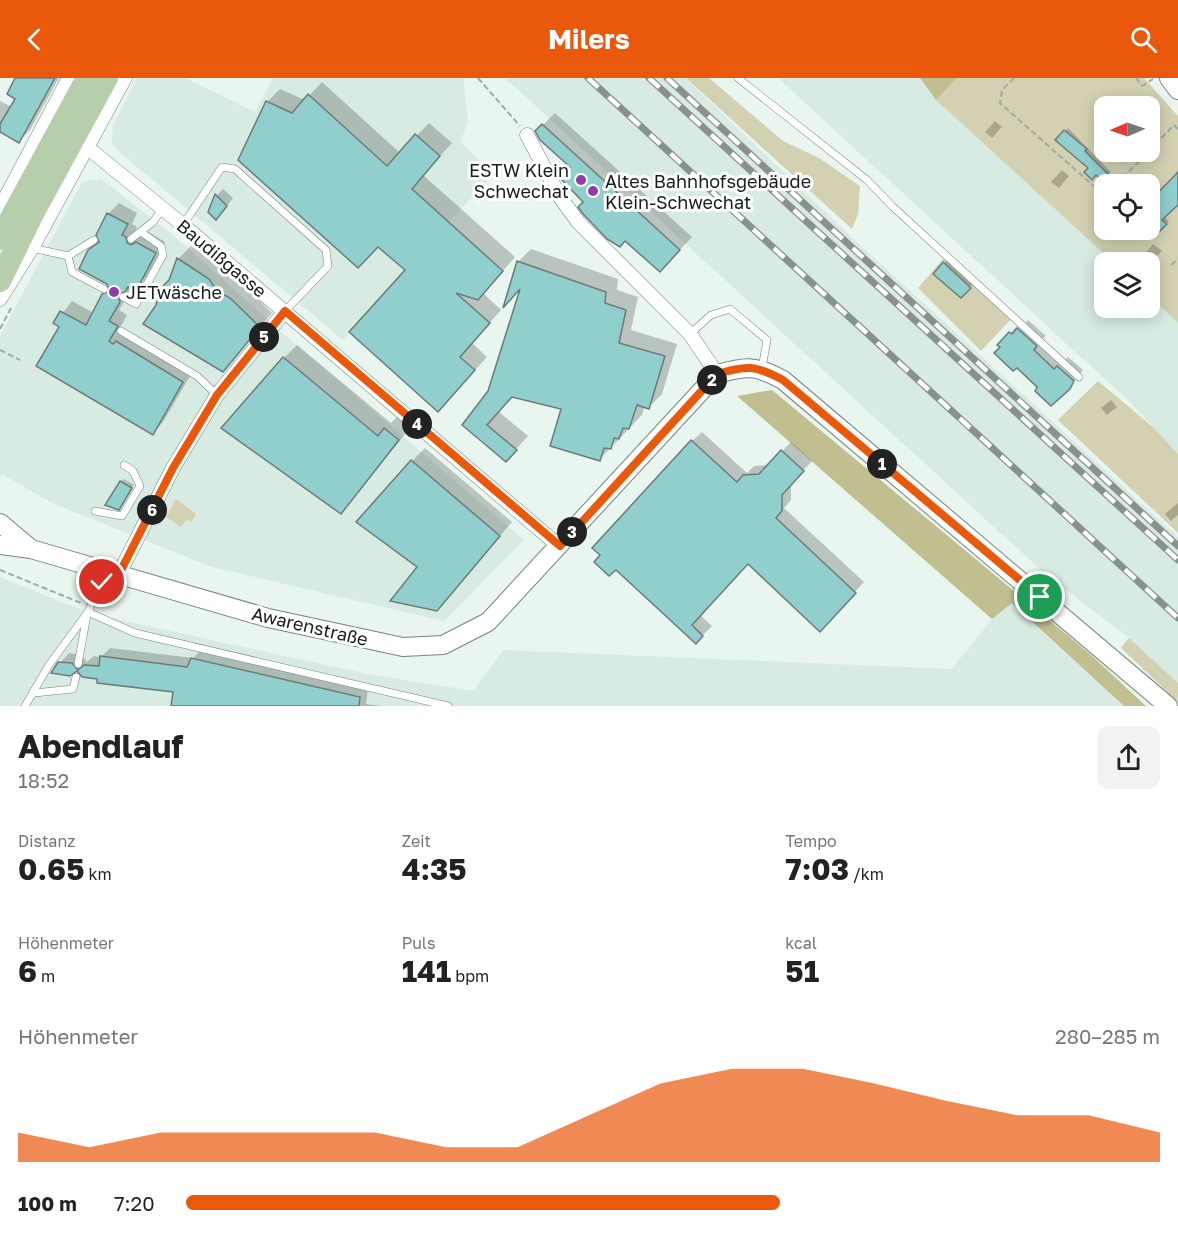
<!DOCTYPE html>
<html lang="de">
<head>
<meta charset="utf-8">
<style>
  body { margin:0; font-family:"Golos Text",sans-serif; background:#f2f2f2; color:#222; height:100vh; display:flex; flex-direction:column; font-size:22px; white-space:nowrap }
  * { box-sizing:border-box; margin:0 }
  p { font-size:20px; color:#767676 }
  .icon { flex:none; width:33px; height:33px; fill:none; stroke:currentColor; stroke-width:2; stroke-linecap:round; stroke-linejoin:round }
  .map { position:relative; height:628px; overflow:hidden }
  .panel { display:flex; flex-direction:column; background:#fff; flex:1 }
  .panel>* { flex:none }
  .needle { width:39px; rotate:268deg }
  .tools { position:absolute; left:1094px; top:18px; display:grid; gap:12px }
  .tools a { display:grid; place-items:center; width:66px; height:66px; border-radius:12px; background:#fff; box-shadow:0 3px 15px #0003; font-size:30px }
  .pin { position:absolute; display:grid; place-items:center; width:51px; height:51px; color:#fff; margin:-26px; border:3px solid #fff; border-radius:50%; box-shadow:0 2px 6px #0007 }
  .km { position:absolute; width:30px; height:30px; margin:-15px; border-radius:50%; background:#222; color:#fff; font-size:16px; line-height:30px; text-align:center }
  .round { display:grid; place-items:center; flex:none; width:63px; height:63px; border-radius:12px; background:#f2f2f2 }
  .overview { display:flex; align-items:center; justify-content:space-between; height:102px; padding:0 18px }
  h1 { font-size:33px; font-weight:700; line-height:45px }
  .figures { display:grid; grid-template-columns:repeat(3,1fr); gap:9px; height:102px; padding:6px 18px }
  .figures div { display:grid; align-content:center }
  .figures b { font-size:30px; font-weight:700 }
  .figures small { font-size:16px; font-weight:400 }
  .figures p { font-size:16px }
  .chart { height:168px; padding:12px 18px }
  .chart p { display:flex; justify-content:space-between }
  .chart svg { width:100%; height:108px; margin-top:6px; fill:#ea580c; opacity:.7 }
  ul { padding:0 18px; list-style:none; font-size:20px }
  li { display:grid; grid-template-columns:96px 72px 1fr; align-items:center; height:45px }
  li i { height:15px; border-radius:8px; background:#ea580c }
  header { display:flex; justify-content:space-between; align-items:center; height:78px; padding:0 18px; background:#ea580c; color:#fff; font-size:27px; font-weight:700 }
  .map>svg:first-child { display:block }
  .built { fill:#d7ebe2 }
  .green { fill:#d3d1b2; fill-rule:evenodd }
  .forest { fill:#c1be90 }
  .shadow { fill:#0003 }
  .building { fill:#91cece; stroke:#6e7a7a; stroke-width:1.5 }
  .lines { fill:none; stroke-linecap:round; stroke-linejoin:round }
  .service-casing { stroke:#78837e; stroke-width:8 }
  .minor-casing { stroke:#78837e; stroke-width:15 }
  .tertiary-casing { stroke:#78837e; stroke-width:20 }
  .primary-casing { stroke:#d1d2d1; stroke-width:24 }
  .path { stroke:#a1aba6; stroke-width:2; stroke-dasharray:6 3; stroke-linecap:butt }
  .service { stroke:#fff; stroke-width:7 }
  .minor { stroke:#fff; stroke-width:14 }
  .tertiary { stroke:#fff; stroke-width:18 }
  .primary { stroke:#b7ceac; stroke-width:22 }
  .rail-casing { stroke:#89918d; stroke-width:7 }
  .rail { stroke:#fefffe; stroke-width:4.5; stroke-dasharray:14; stroke-linecap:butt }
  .route-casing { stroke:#fff; stroke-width:12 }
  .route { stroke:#ea580c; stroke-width:8 }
  .poi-dot { fill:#933ba7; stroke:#fefffe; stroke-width:2 }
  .labels { text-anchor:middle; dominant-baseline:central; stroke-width:6; stroke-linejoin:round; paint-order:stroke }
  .poi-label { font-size:18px; fill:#181c1a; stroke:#fefffe; text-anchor:start }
  .street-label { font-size:18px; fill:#181c1a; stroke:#fefffe }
</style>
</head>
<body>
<header><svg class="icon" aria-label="back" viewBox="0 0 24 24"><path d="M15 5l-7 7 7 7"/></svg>Milers<svg class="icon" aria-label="search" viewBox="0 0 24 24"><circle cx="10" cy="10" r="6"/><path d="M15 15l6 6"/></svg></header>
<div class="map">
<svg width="1178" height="628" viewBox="0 0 1178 628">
  <rect width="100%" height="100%" fill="#e9f5ef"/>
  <g class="built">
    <path d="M137,0H185L255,34L273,0H463L468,44L460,64L494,96L448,144L343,262L117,72L112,64L113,47Z"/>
    <path d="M505,0H685L858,165L1178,459V605L1129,560L1044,495Z"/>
    <path d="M778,0H920L936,22L1113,184H1104V230H1149V218L1178,245V376L1132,326Z"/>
    <path d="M101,101L179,162L286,258L524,462L444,543L212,489L52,425L2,396L0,399V258L82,104Z"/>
    <path d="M0,499L66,526L120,542L372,597L474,613L503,572L952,591L992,541L1011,525L1124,628H0Z"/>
  </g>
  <g class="green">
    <path d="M686,0H709L783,63L819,80L860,108L858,136L852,151Z"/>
    <path d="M957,0H1144L1178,38V245L1149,218V184H1113L936,22ZM1104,28H1149V74H1104ZM1104,106H1149V152H1104Z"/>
    <path d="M944,180L1012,240L981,273L918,210Z"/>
    <path d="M1098,303L1154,350L1178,376V455L1058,342Z"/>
    <path d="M176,421L196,436L192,444L187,441L181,449L166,439Z"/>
    <path d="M1129,560L1178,605V624L1121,570Z"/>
  </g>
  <g class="forest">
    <path d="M920,0H957L936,22Z"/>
    <path d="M772,312L1090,576L1146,628H1124L1012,525L992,541L737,318Z"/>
  </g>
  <g class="shadow">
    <path d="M17,0H59L30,52L19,63L0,53V23L12,29L18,20Z"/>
    <path d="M322,4L400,75L429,45L452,65L423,97L515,179L483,215L501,232L472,265L487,279L451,319L407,192L267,24L280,11L305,22Z"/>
    <path d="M555,35L692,159L672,180L585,124L572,89L543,47Z"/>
    <path d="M995,43L1002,49L992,60L985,54Z"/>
    <path d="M1068,50L1111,94L1104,102L1057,62Z"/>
    <path d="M1062,92L1069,98L1059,110L1051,104Z"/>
    <path d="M1178,96V125L1164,138L1169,143L1158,153L1149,144V125Z"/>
    <path d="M223,111L233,120L222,134H210L217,117Z"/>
    <path d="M119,125L137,135L132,146L136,148L137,154L143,157L148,154L165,164L146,200L136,211L128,207L130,212L119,232L127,237L119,252L193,293L163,344L153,355L61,249L55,245L72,223L94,235L110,211L90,173L100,162L108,136Z"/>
    <path d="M1153,166L1162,173L1152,184L1144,177Z"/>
    <path d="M191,168L222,189L230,200L243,207L272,235L222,292L171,203L178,181Z"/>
    <path d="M531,171L618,201L617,212L638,219L631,252L677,266L662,316L649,329L645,328L642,337L600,381L563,330L513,318L499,334L528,358L506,382L464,347L490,314L523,207L518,184Z"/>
    <path d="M950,179L976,203L961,218L944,185Z"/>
    <path d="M1028,242L1046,258L1042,261L1065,282L1068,279L1083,292L1069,310L1039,308L999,267L1020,245L1023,247Z"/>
    <path d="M297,267L391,345L398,338L411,349L341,434L284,280Z"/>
    <path d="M1111,322L1117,329L1107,337L1101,330Z"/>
    <path d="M702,354L747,395L754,388L769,387L791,364L812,383L791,405V422L784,430L864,504L829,542L748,485L700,537L712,548L696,564L616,490L692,363Z"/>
    <path d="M425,370L512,444L436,532L412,383Z"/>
    <path d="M124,401L134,407L122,427L121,404Z"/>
    <path d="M1178,425V437L1171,443L1165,436Z"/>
    <path d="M110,570L193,580L201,572L368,610L366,626L382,628H172L174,613L82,598L77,591L60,585L69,575L82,577L87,584L94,578L101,579Z"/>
  </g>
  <g class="building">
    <path d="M15,0H55L19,65L0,54V46L15,21L7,16Z"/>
    <path d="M308,16L387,88L415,56L440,78L412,111L503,193L478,222L456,215L490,245L460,279L475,292L438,334L349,254L405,192L378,169L358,190L238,82L266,23L292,35Z"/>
    <path d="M542,46L680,172L660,194L625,163L620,169L607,161L584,137L578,129L583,124L560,100L570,89L540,62L535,53Z"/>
    <path d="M1064,52L1087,71L1085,73L1110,98L1104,104L1096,97L1092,102L1084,94L1088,90L1055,62Z"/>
    <path d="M1178,94V127L1162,142L1167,146L1158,155L1149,146L1156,138L1149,131V124Z"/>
    <path d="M215,116L227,128L216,142L208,134Z"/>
    <path d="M107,135L128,146L122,157L126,159L127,165L131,167L136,164L156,175L136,213L128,209L125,214L118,217L120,224L109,243L118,248L109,263L113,266L116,263L183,304L153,357L36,288L59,249L53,245L60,233L86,247L102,216L109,213L107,206L79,191L88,172L99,164L96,157Z"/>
    <path d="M177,180L209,201L217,213L230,220L260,249L223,294L143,246L156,227L159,212L169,202Z"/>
    <path d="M517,183L606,214L605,225L626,232L619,265L665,278L649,331L637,327L629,351L623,350L619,361L614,360L611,371L604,370L600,383L550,368L561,331L512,319L487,347L517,372L506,384L462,347L488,313L520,211L503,230Z"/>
    <path d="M943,184L971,210L961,220L933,196Z"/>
    <path d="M1017,250L1037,268L1034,272L1054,291L1057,288L1074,303L1070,311L1051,328L1035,313L1037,309L1017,290L1013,293L994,275L1000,269L997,267L1009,254L1012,256Z"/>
    <path d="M283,279L378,358L384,350L399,362L341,436L221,350Z"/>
    <path d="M691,362L737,404L743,397L759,396L781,372L804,393L782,417V433L776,440L856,515L820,554L748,486L692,547L703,558L696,566L616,492L609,498L594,484L600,477L592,470Z"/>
    <path d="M411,382L500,458L437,533L390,523L417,489L356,444Z"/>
    <path d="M120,403L132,410L119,432L105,427Z"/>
    <path d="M100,578L187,589L191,580L360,619L359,628H171L173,614L97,605V601L82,599L77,593L70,598L51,595L58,584L72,585L78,592L84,587L99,588Z"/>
  </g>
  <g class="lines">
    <g class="service-casing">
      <g id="service">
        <path d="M738,0L867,102L892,128L1079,299"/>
        <path d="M183,147L222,89L235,91L326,172L328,188L285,233"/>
        <path d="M131,161L153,144L163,130"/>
        <path d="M32,170L68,178L94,162"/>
        <path d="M68,178L72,194L104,211"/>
        <path d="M123,219L136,226L163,177L161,168L141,154"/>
        <path d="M121,253L197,298L217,317"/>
        <path d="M690,256L711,237L730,231L767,262L762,290"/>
        <path d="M95,433L122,438L140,408L133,393L124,387"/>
        <path d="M88,534L135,555L448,628"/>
        <path d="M78,586L87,537"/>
        <path d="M34,615L73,611L76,599"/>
        <path d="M25,628L49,587L88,534L106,495"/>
      </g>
    </g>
    <g class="minor-casing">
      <g id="minor">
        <path d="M527,57L560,119L578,144L690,256L717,296"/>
        <path d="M88,70L183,147L559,468"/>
        <path d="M0,130L69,0"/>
        <path d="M0,221L32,170L125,0"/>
        <path d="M119,496L173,390L217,317L285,233"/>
      </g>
    </g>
    <g class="tertiary-casing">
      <g id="tertiary">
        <path d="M1169,0L1178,12"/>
        <path d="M0,445L31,471"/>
        <path d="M0,467L31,471L268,540L403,569L443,567L488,544L717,296C747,288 755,287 783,302L1168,628"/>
      </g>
    </g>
    <g class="primary-casing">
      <g id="primary">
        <path d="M0,160L87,0"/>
        <path d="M0,203L34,134L107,0"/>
      </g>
    </g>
    <g class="path">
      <path d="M478,0L520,48"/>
      <path d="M1014,0L1002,12L1000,25L1104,117"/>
      <path d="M1136,0L1142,8L1153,1"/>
      <path d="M1149,73L1174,47L1178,51"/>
      <path d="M1116,106L1149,74"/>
      <path d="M1171,187L1178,181"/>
      <path d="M0,251L11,230"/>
      <path d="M0,272L20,282"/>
      <path d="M0,492L81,525"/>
    </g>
    <use href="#service" class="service"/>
    <use href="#minor" class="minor"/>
    <use href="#tertiary" class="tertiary"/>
    <use href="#primary" class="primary"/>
    <g class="rail-casing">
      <g id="rail">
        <path d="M588,0L1178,540"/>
        <path d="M649,0L1178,482"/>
        <path d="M667,0L1178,468"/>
      </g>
    </g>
    <use href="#rail" class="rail"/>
  </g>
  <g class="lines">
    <g class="route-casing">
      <path id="route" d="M102,504L107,493L119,496L173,390L217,317L285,233L560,468L717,296C747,287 755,287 783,302L1040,519"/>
    </g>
    <use href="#route" class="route"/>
  </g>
  <g class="poi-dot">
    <circle cx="581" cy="102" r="6"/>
    <circle cx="593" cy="113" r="6"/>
    <circle cx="114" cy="214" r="6"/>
  </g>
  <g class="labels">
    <g class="poi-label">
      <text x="569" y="92" text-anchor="end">ESTW Klein<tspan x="569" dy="21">Schwechat</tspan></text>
      <text x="605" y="103">Altes Bahnhofsgebäude<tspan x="605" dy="21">Klein-Schwechat</tspan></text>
      <text x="126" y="214">JETwäsche</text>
    </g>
    <g class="street-label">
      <text transform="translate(222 180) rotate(40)">Baudißgasse</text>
      <text transform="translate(310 548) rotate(13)">Awarenstraße</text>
    </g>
  </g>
</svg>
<div class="tools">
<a><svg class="needle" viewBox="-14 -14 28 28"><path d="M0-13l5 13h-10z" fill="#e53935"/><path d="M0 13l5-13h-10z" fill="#767676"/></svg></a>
<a><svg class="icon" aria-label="locate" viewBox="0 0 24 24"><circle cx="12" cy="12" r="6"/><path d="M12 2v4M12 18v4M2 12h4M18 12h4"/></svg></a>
<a><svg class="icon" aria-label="layers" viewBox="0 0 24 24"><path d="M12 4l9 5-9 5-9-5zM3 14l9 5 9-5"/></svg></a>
</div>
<div class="pin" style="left:1040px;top:519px;background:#1e9e55"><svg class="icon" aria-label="arrive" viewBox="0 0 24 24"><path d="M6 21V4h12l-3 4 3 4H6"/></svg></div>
<div class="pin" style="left:102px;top:504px;background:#d93025"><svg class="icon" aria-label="check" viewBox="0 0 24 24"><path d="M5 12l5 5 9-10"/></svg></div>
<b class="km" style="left:882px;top:386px">1</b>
<b class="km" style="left:712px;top:302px">2</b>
<b class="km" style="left:572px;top:454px">3</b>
<b class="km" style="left:417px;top:346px">4</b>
<b class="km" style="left:264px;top:259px">5</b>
<b class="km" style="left:152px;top:432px">6</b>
</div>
<section class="panel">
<div class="overview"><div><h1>Abendlauf</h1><p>18:52</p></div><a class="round"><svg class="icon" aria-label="share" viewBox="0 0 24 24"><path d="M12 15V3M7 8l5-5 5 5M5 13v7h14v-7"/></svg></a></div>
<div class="figures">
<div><p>Distanz</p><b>0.65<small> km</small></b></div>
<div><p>Zeit</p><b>4:35</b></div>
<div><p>Tempo</p><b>7:03<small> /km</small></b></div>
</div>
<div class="figures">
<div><p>Höhenmeter</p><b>6<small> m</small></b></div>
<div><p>Puls</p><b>141<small> bpm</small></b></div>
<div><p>kcal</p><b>51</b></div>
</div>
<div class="chart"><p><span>Höhenmeter</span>280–285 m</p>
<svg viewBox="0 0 160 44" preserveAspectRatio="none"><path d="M0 44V32L10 38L20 32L30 32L40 32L50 32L60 38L70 38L80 25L90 12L100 6L110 6L120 12L130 19L140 25L150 25L160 32V44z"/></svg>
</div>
<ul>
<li><b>100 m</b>7:20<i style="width:61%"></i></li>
</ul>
</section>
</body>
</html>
